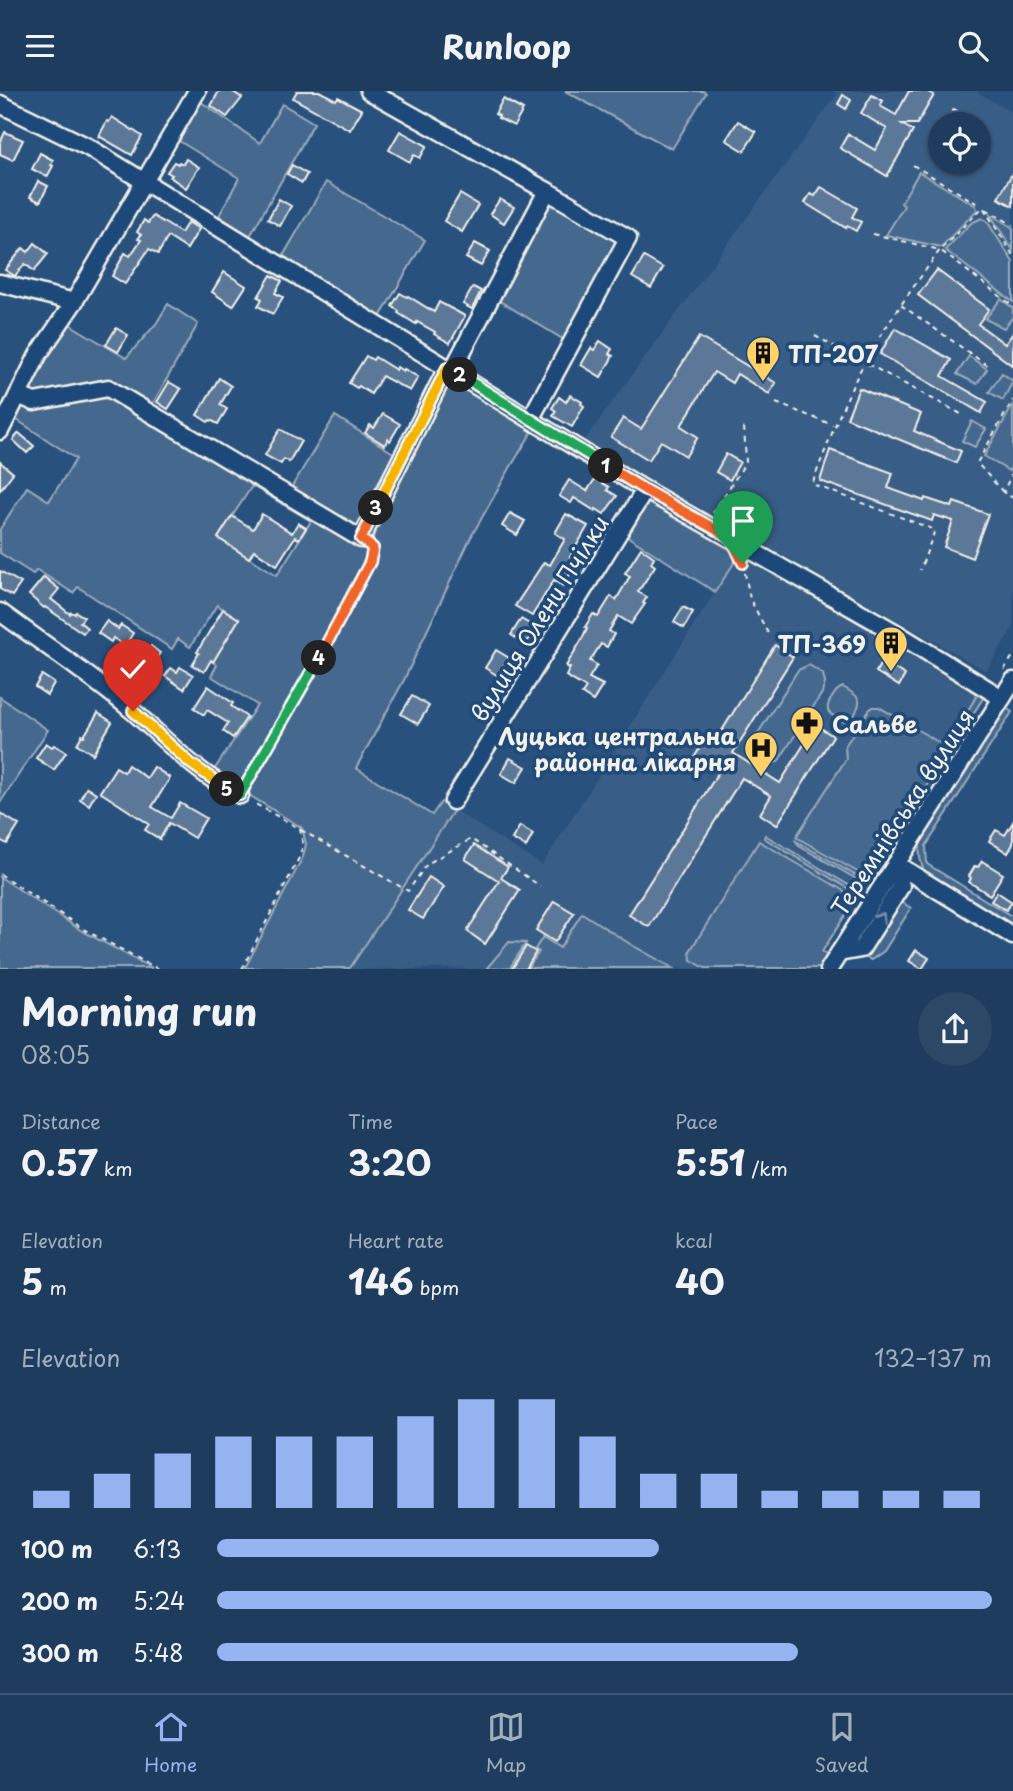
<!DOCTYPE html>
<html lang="en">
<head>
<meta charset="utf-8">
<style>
  body { margin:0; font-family:"Playpen Sans",sans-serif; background:#2b4867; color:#f1f3f6; height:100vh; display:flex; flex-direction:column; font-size:26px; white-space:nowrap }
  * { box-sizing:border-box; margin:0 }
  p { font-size:23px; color:#a1aebc }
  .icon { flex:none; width:38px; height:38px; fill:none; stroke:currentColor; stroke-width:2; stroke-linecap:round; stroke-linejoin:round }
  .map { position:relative; height:878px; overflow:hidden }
  .sheet { display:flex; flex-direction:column; background:#1e3d5e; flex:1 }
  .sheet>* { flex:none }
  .controls { position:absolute; left:928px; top:21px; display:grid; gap:14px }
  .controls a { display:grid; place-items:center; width:63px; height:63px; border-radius:50%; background:#1e3d5e; box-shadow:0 2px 5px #0004,0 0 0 2px #3c5673; font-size:35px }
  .pin { position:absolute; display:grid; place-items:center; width:60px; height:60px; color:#fff; margin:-72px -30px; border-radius:50% 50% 50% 0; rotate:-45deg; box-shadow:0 0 7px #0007 }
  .pin .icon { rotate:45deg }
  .km { position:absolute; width:35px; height:35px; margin:-18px; border-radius:50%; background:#222; color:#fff; font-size:19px; line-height:35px; text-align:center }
  .round { display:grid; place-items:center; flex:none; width:74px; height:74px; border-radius:37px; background:#2b4867 }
  .overview { display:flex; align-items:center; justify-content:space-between; height:119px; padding:0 21px }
  h1 { font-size:38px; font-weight:700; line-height:52px }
  .metrics { display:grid; grid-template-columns:repeat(3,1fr); gap:10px; height:119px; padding:7px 21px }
  .metrics div { display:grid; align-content:center }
  .metrics b { font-size:35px; font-weight:700 }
  .metrics small { font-size:19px; font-weight:400 }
  .metrics p { font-size:19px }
  .chart { height:196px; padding:14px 21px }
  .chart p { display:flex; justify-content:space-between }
  .chart svg { width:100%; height:126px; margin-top:7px; stroke:#95b2f1; stroke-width:6 }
  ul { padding:0 21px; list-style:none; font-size:23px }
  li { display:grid; grid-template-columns:112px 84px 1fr; align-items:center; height:52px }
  li i { height:18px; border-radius:9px; background:#95b2f1 }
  header { display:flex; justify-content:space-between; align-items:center; height:91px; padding:0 21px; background:#1e3d5e; font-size:32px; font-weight:700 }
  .tab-bar { display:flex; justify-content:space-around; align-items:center; height:98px; border-top:2px solid #3c5673; background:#1e3d5e; font-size:19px; color:#a1aebc }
  .tab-bar a { display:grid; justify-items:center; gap:4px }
  .tab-bar .selected { color:#95b2f1 }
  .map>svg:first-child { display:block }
  .built { fill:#375d86; fill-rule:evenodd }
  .green { fill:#45688e; stroke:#9cacbb; stroke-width:2; fill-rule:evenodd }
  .building { fill:#5b7899; stroke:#f4f1e8; stroke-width:2 }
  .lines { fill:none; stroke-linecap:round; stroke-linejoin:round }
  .minor-casing { stroke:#f4f1e8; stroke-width:21 }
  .path { stroke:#f4f1e8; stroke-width:2; stroke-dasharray:5 5; stroke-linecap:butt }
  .minor { stroke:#1f4a7a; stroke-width:16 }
  .oneway { stroke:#748da6 }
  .split-1-casing { stroke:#fff; stroke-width:14 }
  .split-2-casing { stroke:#fff; stroke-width:14 }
  .split-3-casing { stroke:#fff; stroke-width:14 }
  .split-4-casing { stroke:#fff; stroke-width:14 }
  .split-5-casing { stroke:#fff; stroke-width:14 }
  .split-6-casing { stroke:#fff; stroke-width:14 }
  .split-1 { stroke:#f0652b; stroke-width:9 }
  .split-2 { stroke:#22a559; stroke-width:9 }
  .split-3 { stroke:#f5b400; stroke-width:9 }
  .split-4 { stroke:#f0652b; stroke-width:9 }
  .split-5 { stroke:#22a559; stroke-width:9 }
  .split-6 { stroke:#f5b400; stroke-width:9 }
  .labels { text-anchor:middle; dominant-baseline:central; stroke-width:7; stroke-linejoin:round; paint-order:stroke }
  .poi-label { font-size:23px; font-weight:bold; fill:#f4f1e8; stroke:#1f4a7a; text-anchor:start }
  .street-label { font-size:23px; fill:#f4f1e8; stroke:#1f4a7a }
</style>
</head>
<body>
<header><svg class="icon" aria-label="menu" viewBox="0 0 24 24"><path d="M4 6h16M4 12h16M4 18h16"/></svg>Runloop<svg class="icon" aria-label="search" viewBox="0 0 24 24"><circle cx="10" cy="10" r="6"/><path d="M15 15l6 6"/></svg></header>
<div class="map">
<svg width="1013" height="878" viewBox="0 0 1013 878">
  <rect width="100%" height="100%" fill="#28517e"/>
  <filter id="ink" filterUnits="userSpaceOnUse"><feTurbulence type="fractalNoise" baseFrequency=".0143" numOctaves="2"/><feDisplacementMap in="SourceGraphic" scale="14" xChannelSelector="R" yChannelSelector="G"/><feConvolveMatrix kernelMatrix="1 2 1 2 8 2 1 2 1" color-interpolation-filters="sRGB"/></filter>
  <g filter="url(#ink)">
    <g class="built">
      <path d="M834,0H976L1013,22V537L986,580L583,351L837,3ZM940,33H978V72H940Z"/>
      <path d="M739,463L980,601L805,877L350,878L454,719L542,774Z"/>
    </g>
    <g class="green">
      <path d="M565,0H703L706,2L672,58Z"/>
      <path d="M201,11L260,52L282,13L314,32L250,145L219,125L239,87L179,50Z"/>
      <path d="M919,81L976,115L977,119L941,156L886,144L904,115L901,112Z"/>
      <path d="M326,91L425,149L380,226L283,165Z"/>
      <path d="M548,106L621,148L566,250L498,209Z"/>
      <path d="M989,122L1013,137V159Z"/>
      <path d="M982,127L987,130L1013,171V211L945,159L971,132Z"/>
      <path d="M101,174L104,176L69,233L126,267L156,233L168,213L198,233L152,314L291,397L335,325L398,365L359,442L108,293L34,307L22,302Z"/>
      <path d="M1001,208L1013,217V226L1004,237L985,228Z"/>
      <path d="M969,265L987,278L977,293L957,283Z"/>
      <path d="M1002,282L1013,290L1003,309L989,301Z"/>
      <path d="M449,283L535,336L510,377L471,446L404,589L356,677L432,724L441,711L454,719L350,877H245L303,766L306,753L302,737L244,701L314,582L372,472L375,456L371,435Z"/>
      <path d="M107,302L370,458L368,470L335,530L310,580L244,692L239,695L203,678L206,673L214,679L257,614L211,585L217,574L213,571L239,528L217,514L190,556L178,548L172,558L78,496L73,502L37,479L33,483L0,462V438L27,396L49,410L76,368L11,325L19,309ZM252,395L311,430L277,484L218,447Z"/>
      <path d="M1013,314V373L1009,380L984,365Z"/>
      <path d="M972,330L986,338L975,356L962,350Z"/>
      <path d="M648,412L657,414L987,601L955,651L950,649L979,601L740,463L715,501L622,442L642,414Z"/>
      <path d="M809,574L823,583L825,592L822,602L778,671L766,674L748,662V658L798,579Z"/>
      <path d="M843,596C865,609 861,608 852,630L846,632C835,625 821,623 831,608C835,602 836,599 843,596Z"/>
      <path d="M0,606L48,639L0,712Z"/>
      <path d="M873,616H879L950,658L868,787L796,746L846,668L845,655L869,619Z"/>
      <path d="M1004,616L1012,621L926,755L927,773L1013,826V837L924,780C912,751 926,741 942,718L940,715Z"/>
      <path d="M955,662L958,664L877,792L873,790Z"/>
      <path d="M765,744L855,798L854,801L764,747Z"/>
      <path d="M759,750L856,807L822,861L831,867L824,877H705L691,869L690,860Z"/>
      <path d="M796,750L862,788L860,790L799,755Z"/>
      <path d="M0,786L82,840L152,877H0Z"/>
      <path d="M900,810L911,817L884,860L871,869L865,866Z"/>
      <path d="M582,822L630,853L673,877H528L539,861L535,858L543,846L560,857Z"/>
      <path d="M509,851L526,852L511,875L514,877L486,878Z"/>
    </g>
    <g class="building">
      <path d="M219,0H232L242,7L227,26L211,15Z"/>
      <path d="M297,0H319L336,9L338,6L362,19L350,39L293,7Z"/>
      <path d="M909,0H927L934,4L917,33H902L913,40L887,85L840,57L848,43L875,59L887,38L861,22L872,4L883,10L880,15L896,24Z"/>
      <path d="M843,4L851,9L846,18L838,13Z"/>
      <path d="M503,8L523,19L514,35L498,27L499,25L495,23Z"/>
      <path d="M954,18L980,33H945Z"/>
      <path d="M112,26L142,45L132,64L99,45L107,30L109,31Z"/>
      <path d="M738,30L756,41L744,60L726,49Z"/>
      <path d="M400,40L427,55L420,67L414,64L410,71L389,59Z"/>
      <path d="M5,41L23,49L13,69L0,63V52Z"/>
      <path d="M40,62L53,69L51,74L53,75L47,86L32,78Z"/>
      <path d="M186,68L199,76L186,97L170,86L172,84L167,81L174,71L178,73L179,71L183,73Z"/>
      <path d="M292,74L307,83L302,92L287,83Z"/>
      <path d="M1013,81V115L998,107Z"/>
      <path d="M38,90L48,95L40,111L30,106Z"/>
      <path d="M821,96L857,117L852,126L861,131L856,140L847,135L846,137L805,112L810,103L815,105Z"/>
      <path d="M460,103L478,114L462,141L444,130Z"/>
      <path d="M279,108L291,115L280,135L268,128Z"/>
      <path d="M500,108L514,116L504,132L490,123Z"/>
      <path d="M153,125L181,142L188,131L199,138L187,158L168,146L158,163L149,158L125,193L112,185L125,162L130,165L141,149L138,148L141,144L137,141L144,129L148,132Z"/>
      <path d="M35,152L48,163L34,180L25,173L15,185L5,179L23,157L28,161Z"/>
      <path d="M475,152L490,160L481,175L466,167Z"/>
      <path d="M644,166L663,177L651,197L632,186Z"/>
      <path d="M937,179L989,218L978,233L1005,253L1013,242V275L918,204Z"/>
      <path d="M224,181L246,195L233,215L212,201Z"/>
      <path d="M271,184L282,190L275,202L283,206L273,223L258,215L262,208L258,206Z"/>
      <path d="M473,196L481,200L472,218L463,213Z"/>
      <path d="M400,202L407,206L408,205L434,221L439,211L465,225L450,252L434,243L435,241L417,231L416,233L398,222L399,220L392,215Z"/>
      <path d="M116,237L128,244L118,261L106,254Z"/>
      <path d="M895,237L951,269L942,285L987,311L981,322L880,263Z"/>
      <path d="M699,246L776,292L769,303L737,283L732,292L714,281L681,335L698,346L686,365L661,350L649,369L611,346L623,327L641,338Z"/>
      <path d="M600,250L612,258L609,263L613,265L601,286L581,274L591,257L594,259Z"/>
      <path d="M366,265L373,269L375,266L396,279L397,276L403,280L404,278L418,286L410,300L382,285L371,303L359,295L357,297L349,292Z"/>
      <path d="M219,287L231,295L220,314L227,318L218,333L210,329L208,331L197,324Z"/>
      <path d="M169,291L181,298L168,318L157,311Z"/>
      <path d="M859,297L921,323L914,340L961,360L956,372L847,327Z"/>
      <path d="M570,304L582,311L581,313L584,315L572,336L553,325L556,320L552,317L559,306L566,311Z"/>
      <path d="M383,323L400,333L390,350L388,348L385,354L365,342L370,334L374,337Z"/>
      <path d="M280,338L301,350L289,371L284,368L281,373L265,364Z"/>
      <path d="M19,342L34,355L27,362L13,349Z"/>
      <path d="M830,359L893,382L888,397L924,410L925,407L952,416L954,411L988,423L972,467L944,456L953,430L934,424L932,430L820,390Z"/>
      <path d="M726,363L740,371L730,389L716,381Z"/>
      <path d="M0,371L13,382L0,399Z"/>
      <path d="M595,388L609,396L607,399L617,405L604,423L596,418L595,420L574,407L571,412L559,405L569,389L587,400Z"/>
      <path d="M510,422L525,430L517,444L502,435Z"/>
      <path d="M262,423L292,442L298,432L306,437L299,448L295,446L277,474L254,459L249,467L218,447L232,425L253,438Z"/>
      <path d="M566,423L588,435L570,466L578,470L563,495L554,489L532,525L515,515L544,471L550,474L565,448L555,442Z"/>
      <path d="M641,457L654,466L651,472L655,475L638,501L647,506L643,512L645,513L631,533L618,525L609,540L614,543L607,556L601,553L590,570L597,574L589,587L603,594L593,610L582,603L586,597L566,585L570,577L566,575L582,548L587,537L585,536L593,523L598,526L611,505L616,509L630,485L625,482Z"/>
      <path d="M0,480L21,492L12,505L0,498Z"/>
      <path d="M44,486L59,498L51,508L70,523L71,521L75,523L76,521L84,526L80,531L87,537L83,542L45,516L44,517L29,504Z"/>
      <path d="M683,516L693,521L684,537L674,531Z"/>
      <path d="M223,518L239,528L213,571L211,569L204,581L192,574L199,562L197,561Z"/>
      <path d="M521,528L536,537L526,553L511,544Z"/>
      <path d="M107,530L118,538L121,534L133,542L125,555L113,547L111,551L98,542Z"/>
      <path d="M775,554L793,566L733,662L780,692L816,634L833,645L777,734L760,723L771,705L742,687L649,836L629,824L718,682L694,667L705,648L713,654Z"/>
      <path d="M151,555L160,562L152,574L142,568Z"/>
      <path d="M496,559L516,571L505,589L485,577Z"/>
      <path d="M126,567L143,579L131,595L115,584Z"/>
      <path d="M882,570L905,584L899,595L876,581Z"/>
      <path d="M180,576L193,584L184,598L165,585L171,577L177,581Z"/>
      <path d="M42,584L54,592L47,604L35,596Z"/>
      <path d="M208,595L233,612L231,615L247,626L233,647L223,640L228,632L207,619L204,624L194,617Z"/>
      <path d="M412,605L429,615L418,633L401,623Z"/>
      <path d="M98,622L112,631L93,663L77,653L82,644L84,645Z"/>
      <path d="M46,652L52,656L54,654L66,661L54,679L36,667Z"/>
      <path d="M510,667L526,676L516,692L501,683Z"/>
      <path d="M128,674L147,687L154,676L170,687L152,716L171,727L180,712L206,727L194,747L169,732L160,748L145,739L149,733L100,701L116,676L124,681Z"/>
      <path d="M87,696L96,702L89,714L80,708Z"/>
      <path d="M0,722L19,734L7,753L0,749Z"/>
      <path d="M1013,731V753L1008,762L989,750L996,739L1005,744Z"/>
      <path d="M520,735L533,743L526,756L512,748Z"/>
      <path d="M474,754L508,776L501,787L520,799L485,853L467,840L499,790L465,768Z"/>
      <path d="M982,770L1003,783L990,804L969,791L971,787L969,785L975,775L978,776Z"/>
      <path d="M429,786L444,796L423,828L408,819Z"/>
      <path d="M997,801L1012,811L1006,819L991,810Z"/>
      <path d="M554,810L574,822L555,851L536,839Z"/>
      <path d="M526,855L536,861L526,878H512Z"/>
      <path d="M916,859L929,867L922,878L909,870Z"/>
    </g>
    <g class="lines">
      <g class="minor-casing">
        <g id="minor">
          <path d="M369,0L547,100L452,280"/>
          <path d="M0,13L88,56L645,399L898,543L1002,607"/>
          <path d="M0,192L74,211"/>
          <path d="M18,304L34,311L108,297L361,448L447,277"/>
          <path d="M531,327L628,147L547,100"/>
          <path d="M0,340L38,264L74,211L197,0"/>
          <path d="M0,521C45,554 92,585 134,621C168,651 198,684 240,704"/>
          <path d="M453,710L645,399"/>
          <path d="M896,773L1013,845"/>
          <path d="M839,862L861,858L901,795L896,773"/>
          <path d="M829,878L1013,590"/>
        </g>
      </g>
      <g class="path">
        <path d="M913,74L981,115"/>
        <path d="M986,118L1013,134"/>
        <path d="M873,143L940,159C914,195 888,231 865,270C844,310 828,352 812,393L935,439L920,479"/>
        <path d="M1013,164L983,116L940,159L1013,215"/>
        <path d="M901,214L991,277"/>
        <path d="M815,245L961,323"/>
        <path d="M776,312L833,334"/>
        <path d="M1013,381L1003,401L1013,407"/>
        <path d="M1003,401L977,372L1013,309"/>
        <path d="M713,422L746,371L744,335"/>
        <path d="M743,472L750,508L770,546"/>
        <path d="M1004,579L1013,565"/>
        <path d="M246,693L312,581L337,531L370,471L373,457L371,456"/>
        <path d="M301,739L408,800L427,773L471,748L540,795"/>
        <path d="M0,783L83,838L158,878"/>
        <path d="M242,878L300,765L303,753L300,738L252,711"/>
      </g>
      <use href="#minor" class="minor"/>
    </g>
    <defs><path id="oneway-chevron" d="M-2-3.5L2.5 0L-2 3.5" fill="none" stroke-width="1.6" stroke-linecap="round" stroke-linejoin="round" transform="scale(1.75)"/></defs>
    <use class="oneway" href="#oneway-chevron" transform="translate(881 826) rotate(-57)"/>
  </g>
  <g class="lines" filter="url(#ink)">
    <g class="split-1-casing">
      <path id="split-1" d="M606,375L645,399L731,447L743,472"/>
    </g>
    <g class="split-2-casing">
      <path id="split-2" d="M460,284L606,375"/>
    </g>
    <g class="split-3-casing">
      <path id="split-3" d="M376,417L447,277L460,284"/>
    </g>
    <g class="split-4-casing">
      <path id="split-4" d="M319,567L370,471L373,457L361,448L376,417"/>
    </g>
    <g class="split-5-casing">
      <path id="split-5" d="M227,698L240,704L319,567"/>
    </g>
    <g class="split-6-casing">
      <path id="split-6" d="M133,620L190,672L227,698"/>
    </g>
    <use href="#split-1" class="split-1"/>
    <use href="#split-2" class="split-2"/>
    <use href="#split-3" class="split-3"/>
    <use href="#split-4" class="split-4"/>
    <use href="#split-5" class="split-5"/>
    <use href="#split-6" class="split-6"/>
  </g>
  <defs>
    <g id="building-pin" transform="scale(1.75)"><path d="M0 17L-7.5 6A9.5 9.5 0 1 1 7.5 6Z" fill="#ffd166" stroke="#1f4a7a"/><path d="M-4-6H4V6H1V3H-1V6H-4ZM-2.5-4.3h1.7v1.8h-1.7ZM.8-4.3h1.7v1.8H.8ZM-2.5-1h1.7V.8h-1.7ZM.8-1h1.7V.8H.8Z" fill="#111"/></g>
    <g id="pharmacy-pin" transform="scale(1.75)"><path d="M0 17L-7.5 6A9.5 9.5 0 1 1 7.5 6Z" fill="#ffd166" stroke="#1f4a7a"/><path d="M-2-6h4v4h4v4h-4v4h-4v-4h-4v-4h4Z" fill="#111"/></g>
    <g id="hospital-pin" transform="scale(1.75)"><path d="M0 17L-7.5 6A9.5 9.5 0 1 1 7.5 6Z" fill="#ffd166" stroke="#1f4a7a"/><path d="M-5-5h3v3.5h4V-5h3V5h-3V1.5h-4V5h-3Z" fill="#111"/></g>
  </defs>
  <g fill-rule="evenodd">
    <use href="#building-pin" x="763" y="262"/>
    <use href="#building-pin" x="891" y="552"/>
    <use href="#pharmacy-pin" x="807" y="632"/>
    <use href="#hospital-pin" x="761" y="657"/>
  </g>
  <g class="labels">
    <g class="poi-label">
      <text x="788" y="262">ТП-207</text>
      <text x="866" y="552" text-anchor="end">ТП-369</text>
      <text x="832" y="632">Сальве</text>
      <text x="736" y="644" text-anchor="end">Луцька центральна<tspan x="736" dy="26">районна лікарня</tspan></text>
    </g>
    <g class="street-label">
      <text transform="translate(539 527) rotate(-58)">вулиця Олени Пчілки</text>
      <text transform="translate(902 721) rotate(-57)">Теремнівська вулиця</text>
    </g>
  </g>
</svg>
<div class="controls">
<a><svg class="icon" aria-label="locate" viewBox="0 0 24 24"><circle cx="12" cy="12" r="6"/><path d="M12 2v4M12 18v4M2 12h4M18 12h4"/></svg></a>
</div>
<div class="pin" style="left:743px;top:472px;background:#1e9e55"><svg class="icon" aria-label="arrive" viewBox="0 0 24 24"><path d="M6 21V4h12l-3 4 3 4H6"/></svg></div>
<div class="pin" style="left:133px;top:620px;background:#d93025"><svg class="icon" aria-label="check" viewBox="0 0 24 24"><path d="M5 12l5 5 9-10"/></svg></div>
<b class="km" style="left:606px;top:375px">1</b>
<b class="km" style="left:460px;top:284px">2</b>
<b class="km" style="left:376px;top:417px">3</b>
<b class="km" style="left:319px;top:567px">4</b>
<b class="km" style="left:227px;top:698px">5</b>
</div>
<section class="sheet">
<div class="overview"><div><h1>Morning run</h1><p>08:05</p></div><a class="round"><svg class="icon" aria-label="share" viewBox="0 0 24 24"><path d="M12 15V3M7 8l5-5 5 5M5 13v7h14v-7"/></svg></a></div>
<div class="metrics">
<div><p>Distance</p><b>0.57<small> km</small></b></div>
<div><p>Time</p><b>3:20</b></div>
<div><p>Pace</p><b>5:51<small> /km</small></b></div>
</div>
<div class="metrics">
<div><p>Elevation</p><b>5<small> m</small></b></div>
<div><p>Heart rate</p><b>146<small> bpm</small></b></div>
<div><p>kcal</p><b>40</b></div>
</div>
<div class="chart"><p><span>Elevation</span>132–137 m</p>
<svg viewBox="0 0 160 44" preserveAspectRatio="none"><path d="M5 44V38M15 44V32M25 44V25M35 44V19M45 44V19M55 44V19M65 44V12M75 44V6M85 44V6M95 44V19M105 44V32M115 44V32M125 44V38M135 44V38M145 44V38M155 44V38"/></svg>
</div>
<ul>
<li><b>100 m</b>6:13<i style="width:57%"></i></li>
<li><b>200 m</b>5:24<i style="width:100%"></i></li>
<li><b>300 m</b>5:48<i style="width:75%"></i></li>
</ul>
</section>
<nav class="tab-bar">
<a class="selected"><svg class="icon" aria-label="home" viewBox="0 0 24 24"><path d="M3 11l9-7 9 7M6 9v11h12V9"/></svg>Home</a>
<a><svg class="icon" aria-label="map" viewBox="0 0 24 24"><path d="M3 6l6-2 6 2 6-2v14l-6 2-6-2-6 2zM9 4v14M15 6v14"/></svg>Map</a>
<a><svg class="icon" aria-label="saved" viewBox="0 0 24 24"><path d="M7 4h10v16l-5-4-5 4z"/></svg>Saved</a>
</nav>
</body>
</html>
